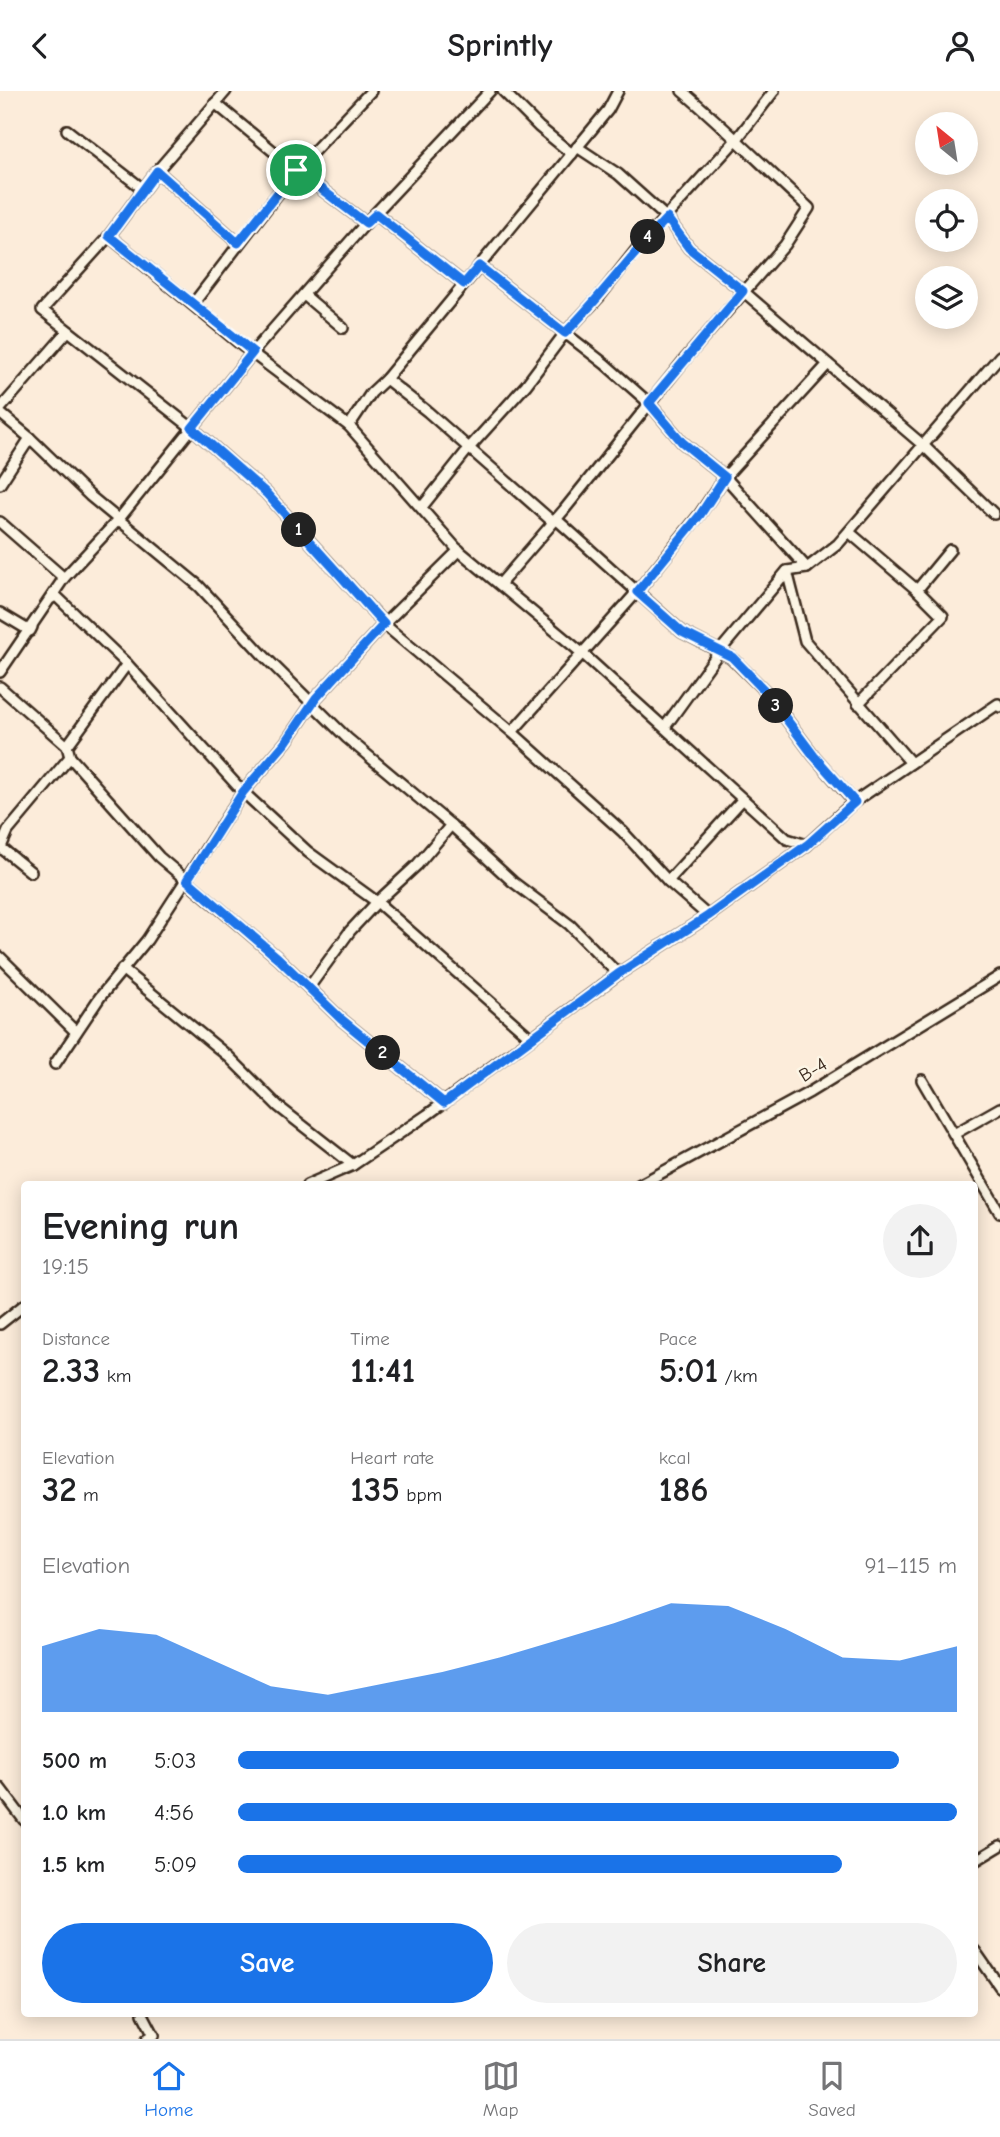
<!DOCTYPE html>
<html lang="en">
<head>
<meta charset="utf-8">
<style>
  body { margin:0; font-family:"Comic Neue",sans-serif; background:#f2f2f2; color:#202124; height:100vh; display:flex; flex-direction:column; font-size:26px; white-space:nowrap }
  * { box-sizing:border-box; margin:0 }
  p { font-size:23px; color:#757577 }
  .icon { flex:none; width:38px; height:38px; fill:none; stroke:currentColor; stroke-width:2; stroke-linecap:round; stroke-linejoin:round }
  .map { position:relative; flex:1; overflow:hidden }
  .drawer { position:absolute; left:21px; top:1090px; width:957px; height:836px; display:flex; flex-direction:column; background:#fff; border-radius:7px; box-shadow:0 4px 18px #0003 }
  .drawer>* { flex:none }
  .needle { width:46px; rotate:330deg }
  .controls { position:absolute; left:915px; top:21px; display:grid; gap:14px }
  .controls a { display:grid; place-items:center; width:63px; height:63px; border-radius:50%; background:#fff; box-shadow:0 4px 18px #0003; font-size:35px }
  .pin { position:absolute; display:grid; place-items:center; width:60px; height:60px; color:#fff; margin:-30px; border:4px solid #fff; border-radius:50%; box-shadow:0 2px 7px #0007 }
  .km { position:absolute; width:35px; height:35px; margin:-18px; border-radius:50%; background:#222; color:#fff; font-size:19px; line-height:35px; text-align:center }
  .round { display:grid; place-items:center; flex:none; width:74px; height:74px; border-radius:37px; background:#f2f2f2 }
  .head { display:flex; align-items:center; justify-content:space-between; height:119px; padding:0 21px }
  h1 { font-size:38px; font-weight:700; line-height:52px }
  .figures { display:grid; grid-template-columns:repeat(3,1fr); gap:10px; height:119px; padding:7px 21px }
  .figures div { display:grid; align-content:center }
  .figures b { font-size:35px; font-weight:700 }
  .figures small { font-size:19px; font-weight:400 }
  .figures p { font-size:19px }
  .chart { height:196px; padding:14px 21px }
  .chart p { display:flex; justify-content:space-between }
  .chart svg { width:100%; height:126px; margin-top:7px; fill:#1a73e8; opacity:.7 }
  .primary-button { display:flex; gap:14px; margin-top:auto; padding:14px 21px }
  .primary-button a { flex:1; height:80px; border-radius:42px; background:#1a73e8; color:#fff; font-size:28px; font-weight:700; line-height:80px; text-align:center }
  .primary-button a+a { background:#f2f2f2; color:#202124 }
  ul { padding:0 21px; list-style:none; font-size:23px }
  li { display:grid; grid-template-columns:112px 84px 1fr; align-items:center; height:52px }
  li i { height:18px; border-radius:9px; background:#1a73e8 }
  header { display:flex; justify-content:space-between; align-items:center; height:91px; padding:0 21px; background:#fff; font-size:32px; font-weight:700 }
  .menu { display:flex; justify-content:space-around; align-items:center; height:98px; border-top:2px solid #e0e0e0; background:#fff; font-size:19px; color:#757577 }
  .menu a { display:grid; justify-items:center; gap:4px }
  .menu .current { color:#1a73e8 }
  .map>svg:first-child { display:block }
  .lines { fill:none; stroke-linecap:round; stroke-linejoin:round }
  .street-casing { stroke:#3b2a1e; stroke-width:14 }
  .street { stroke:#fcf5e5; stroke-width:9 }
  .route-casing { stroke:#fff; stroke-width:14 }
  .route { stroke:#1a73e8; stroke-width:9 }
  .labels { text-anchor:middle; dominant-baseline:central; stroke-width:5; stroke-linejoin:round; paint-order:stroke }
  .street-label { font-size:19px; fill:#3b2a1e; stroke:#fcf5e5 }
</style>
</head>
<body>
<header><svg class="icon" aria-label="back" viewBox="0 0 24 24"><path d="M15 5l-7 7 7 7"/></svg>Sprintly<svg class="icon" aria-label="person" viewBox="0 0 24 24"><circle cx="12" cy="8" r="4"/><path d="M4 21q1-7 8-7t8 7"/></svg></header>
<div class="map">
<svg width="1000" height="1948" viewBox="0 0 1000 1948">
  <rect width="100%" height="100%" fill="#fcecda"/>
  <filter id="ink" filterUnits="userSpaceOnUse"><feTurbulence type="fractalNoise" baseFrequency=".0143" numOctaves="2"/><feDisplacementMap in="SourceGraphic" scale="14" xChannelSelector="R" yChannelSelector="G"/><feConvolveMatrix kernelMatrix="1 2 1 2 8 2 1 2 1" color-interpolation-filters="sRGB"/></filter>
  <g filter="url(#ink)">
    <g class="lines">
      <g class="street-casing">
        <g id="street">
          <path d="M226,0L157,80L109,145L42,219L192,337L266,402L386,535L512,641L623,741L668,790L708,825"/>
          <path d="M503,0L539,36L572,63"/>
          <path d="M215,12L296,79L366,132"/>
          <path d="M67,39L143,98"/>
          <path d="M577,56L618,83L667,127L689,157L743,200L924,355L994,423"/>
          <path d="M157,80L238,152"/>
          <path d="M376,123L464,193"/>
          <path d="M109,145L244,256L349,335L457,458L583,563L787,748L807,754"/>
          <path d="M479,175L605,273L649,312L682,351L725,386L807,477"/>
          <path d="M304,204L343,237"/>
          <path d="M193,213L296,79L371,0"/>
          <path d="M386,288L428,321L553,431"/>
          <path d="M0,318L68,240"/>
          <path d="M0,322L30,347L90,405L199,495L263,564L347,647L451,734L513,791L570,834L618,883"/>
          <path d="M349,335L371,302L386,288L608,19L618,0"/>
          <path d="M0,393L30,347"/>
          <path d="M422,416L469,357L526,294L565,242L599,206L640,154L737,48L774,0"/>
          <path d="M556,428L682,541L731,566L766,601L814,665L854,711"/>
          <path d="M0,431L64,487"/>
          <path d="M849,441L917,499L943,525L858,613"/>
          <path d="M787,480L805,550L911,672"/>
          <path d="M500,493L564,419L686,267L785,154L809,117C766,78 726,37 682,0"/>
          <path d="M917,499L950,459"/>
          <path d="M52,507L55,504L127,573L243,701L308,761L377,811L531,947"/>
          <path d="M0,522L30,540L32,536"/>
          <path d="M0,581L64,487L119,428L253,261L366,132L490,0"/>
          <path d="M0,596L67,655L70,666L159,766L278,867L341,928L444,1012"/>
          <path d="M665,636L719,561L787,480L807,477L838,453L1000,265"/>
          <path d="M512,641L637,501L700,423L725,386L828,273"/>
          <path d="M67,655L127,573"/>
          <path d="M0,756L31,781"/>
          <path d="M1,756L8,740L70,666"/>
          <path d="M668,790L742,709"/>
          <path d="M0,866L76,941"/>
          <path d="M122,878L229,966L279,1016L353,1074"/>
          <path d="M310,895L350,840L377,811L417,774L451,734"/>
          <path d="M55,973L100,906L147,849L243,701L286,651L316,607L384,533L459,459"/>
          <path d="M922,989L1000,1122"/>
          <path d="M954,1043L1000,1017"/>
          <path d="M307,1094L353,1074L427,1024L618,883L708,825L807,754L854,711L998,613L1000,616"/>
          <path d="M639,1094L810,1001L1000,885"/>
          <path d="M0,1233L24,1214"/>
          <path d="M0,1697L24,1729"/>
          <path d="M975,1770L1000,1755"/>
          <path d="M975,1860L1000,1896"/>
          <path d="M143,1923L154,1944L147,1948"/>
        </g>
      </g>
      <use href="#street" class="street"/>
    </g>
  </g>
  <g class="lines" filter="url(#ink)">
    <g class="route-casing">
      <path id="route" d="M296,79L366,132L376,123L464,193L479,175L565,242C601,206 631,164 667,127L689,157L743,200L649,312L682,351L725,386L700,424L637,501L682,541L732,566L766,601L814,665L855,711L807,754L708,825L618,883L444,1012L341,928L278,867L187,789L243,701L286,651L316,607L384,533L266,402L192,337L253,261L109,145L157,80L238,152Z"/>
    </g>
    <use href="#route" class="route"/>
  </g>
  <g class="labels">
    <g class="street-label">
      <text transform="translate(813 979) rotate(-31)">B-4</text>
    </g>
  </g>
</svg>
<div class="controls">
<a><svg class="needle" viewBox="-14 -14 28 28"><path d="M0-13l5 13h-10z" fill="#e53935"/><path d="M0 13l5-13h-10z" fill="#757577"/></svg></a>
<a><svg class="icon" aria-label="locate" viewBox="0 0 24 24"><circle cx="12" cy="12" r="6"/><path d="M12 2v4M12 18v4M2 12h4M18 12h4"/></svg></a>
<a><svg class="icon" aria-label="layers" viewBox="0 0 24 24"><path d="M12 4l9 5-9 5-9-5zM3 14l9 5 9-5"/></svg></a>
</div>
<div class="pin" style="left:296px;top:79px;background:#1e9e55"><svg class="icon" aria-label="arrive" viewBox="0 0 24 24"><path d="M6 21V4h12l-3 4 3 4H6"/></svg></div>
<b class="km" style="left:299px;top:439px">1</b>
<b class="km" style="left:383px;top:962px">2</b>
<b class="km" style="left:776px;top:615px">3</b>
<b class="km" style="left:648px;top:146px">4</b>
<section class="drawer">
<div class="head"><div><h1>Evening run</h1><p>19:15</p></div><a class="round"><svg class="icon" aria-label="share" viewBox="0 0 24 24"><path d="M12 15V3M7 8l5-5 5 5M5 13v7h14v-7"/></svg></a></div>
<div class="figures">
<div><p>Distance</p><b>2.33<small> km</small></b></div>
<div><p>Time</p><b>11:41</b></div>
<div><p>Pace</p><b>5:01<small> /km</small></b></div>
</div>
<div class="figures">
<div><p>Elevation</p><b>32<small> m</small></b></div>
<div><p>Heart rate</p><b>135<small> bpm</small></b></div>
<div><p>kcal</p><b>186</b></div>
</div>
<div class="chart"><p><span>Elevation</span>91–115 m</p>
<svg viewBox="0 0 160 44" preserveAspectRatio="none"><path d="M0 44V21L10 15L20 17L30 26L40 35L50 38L60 34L70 30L80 25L90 19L100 13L110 6L120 7L130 15L140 25L150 26L160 21V44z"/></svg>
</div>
<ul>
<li><b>500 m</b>5:03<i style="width:92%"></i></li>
<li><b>1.0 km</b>4:56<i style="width:100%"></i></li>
<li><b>1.5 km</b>5:09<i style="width:84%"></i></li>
</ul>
<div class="primary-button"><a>Save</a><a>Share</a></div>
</section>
</div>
<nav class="menu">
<a class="current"><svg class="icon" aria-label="home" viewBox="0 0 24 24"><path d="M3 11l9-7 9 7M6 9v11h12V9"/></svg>Home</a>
<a><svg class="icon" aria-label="map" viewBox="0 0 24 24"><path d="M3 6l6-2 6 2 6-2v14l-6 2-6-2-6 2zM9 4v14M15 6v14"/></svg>Map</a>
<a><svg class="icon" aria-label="saved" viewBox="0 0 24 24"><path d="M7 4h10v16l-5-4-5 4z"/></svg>Saved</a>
</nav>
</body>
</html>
